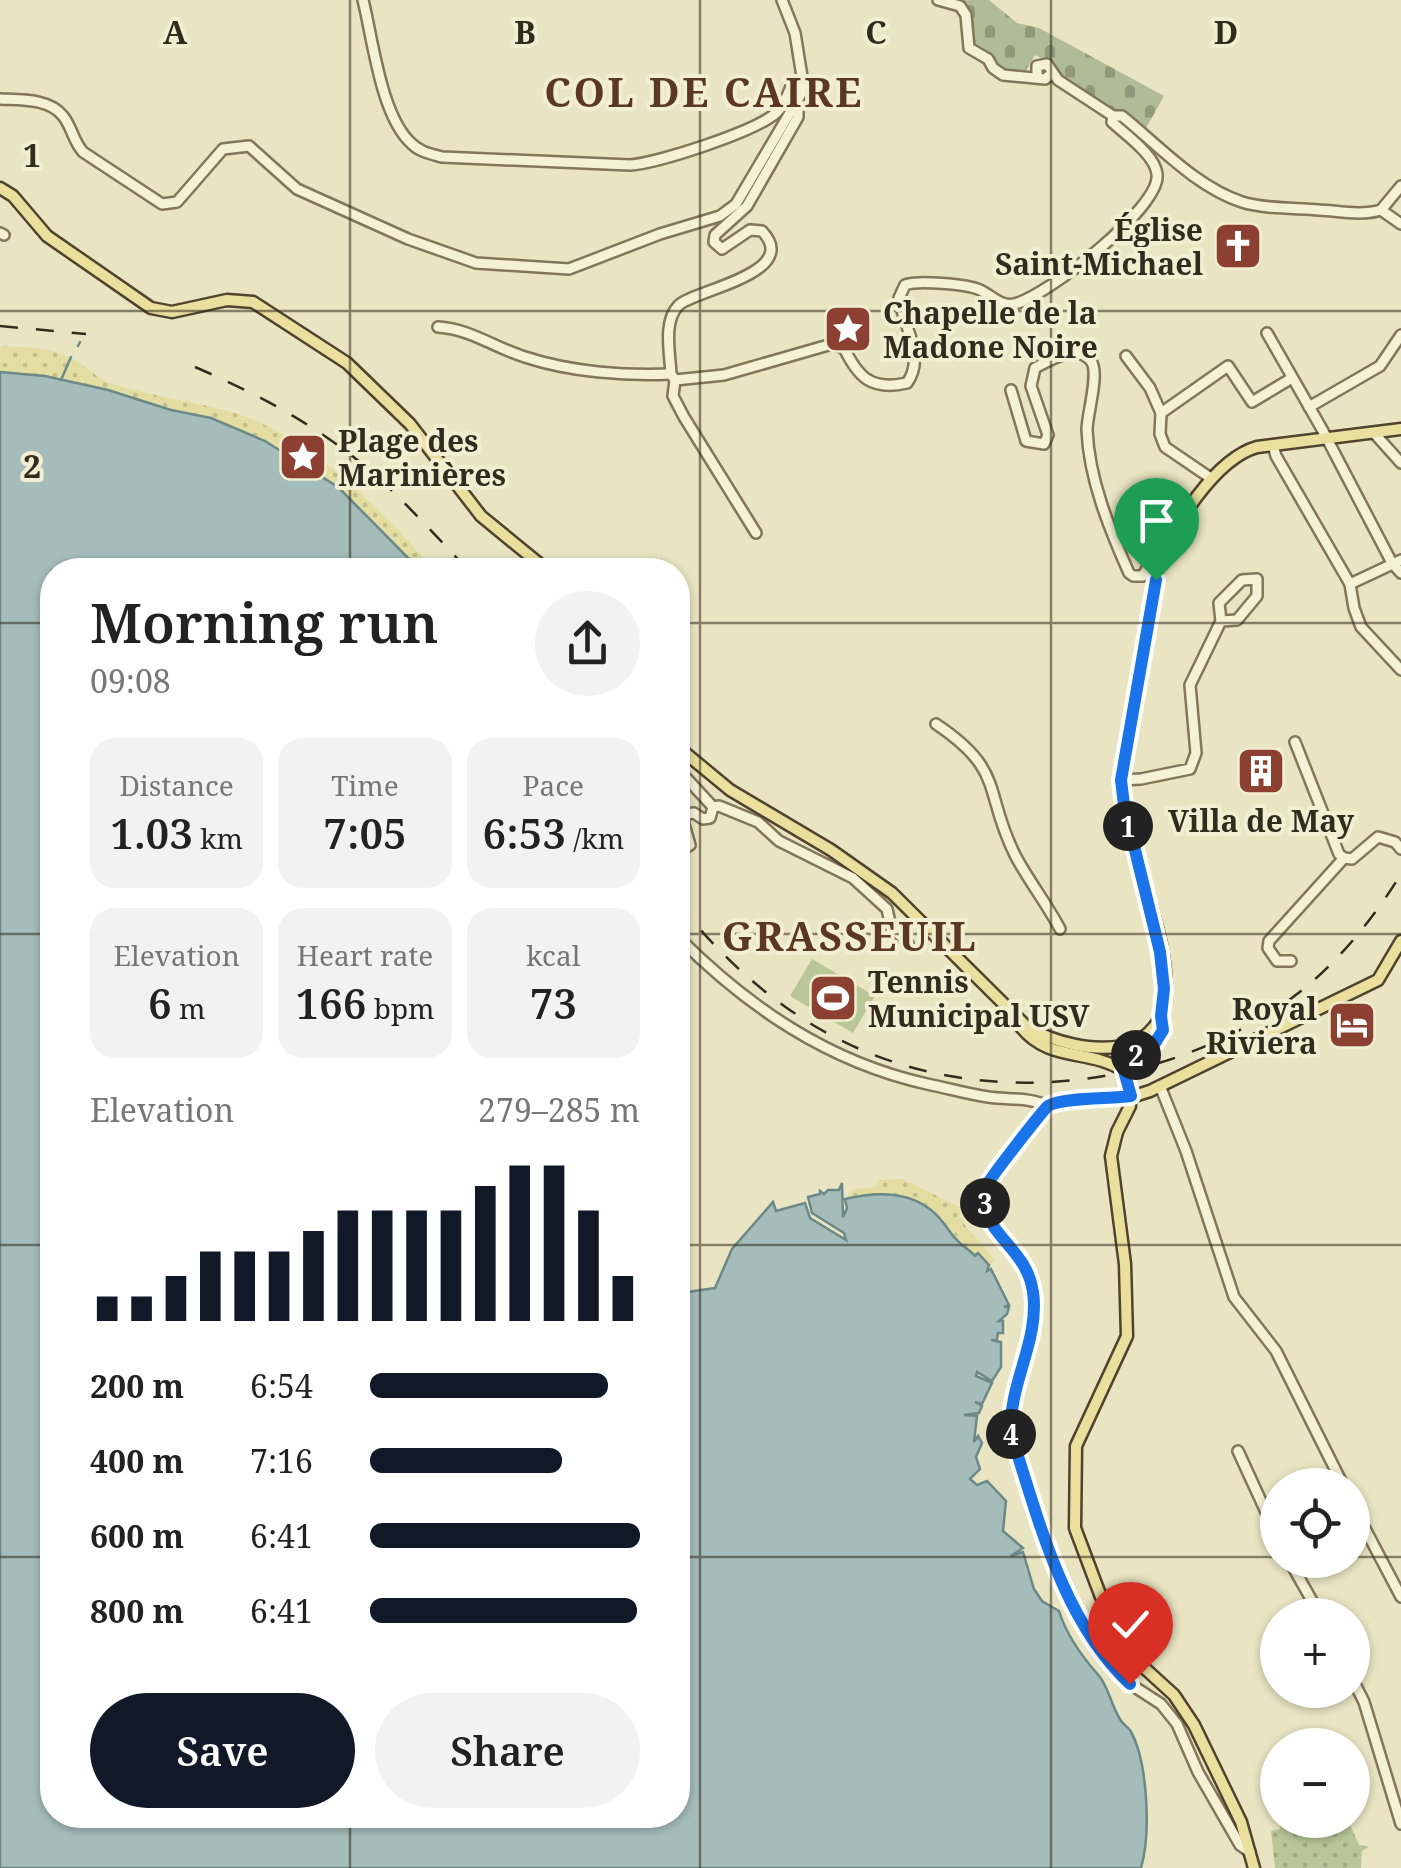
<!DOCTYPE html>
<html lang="en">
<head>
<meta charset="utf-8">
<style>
  body { margin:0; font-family:"Noto Serif",serif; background:#f2f2f2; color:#222; height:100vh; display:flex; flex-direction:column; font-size:38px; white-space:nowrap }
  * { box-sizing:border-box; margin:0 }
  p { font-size:32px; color:#767676 }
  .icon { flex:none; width:55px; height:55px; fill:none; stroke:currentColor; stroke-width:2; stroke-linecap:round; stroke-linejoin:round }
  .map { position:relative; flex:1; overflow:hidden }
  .side { position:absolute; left:40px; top:558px; width:650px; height:1270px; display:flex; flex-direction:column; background:#fff; border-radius:40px; box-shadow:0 2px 8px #0004 }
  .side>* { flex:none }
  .controls { position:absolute; left:1260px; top:1468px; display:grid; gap:20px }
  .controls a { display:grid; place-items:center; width:110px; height:110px; border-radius:50%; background:#fff; box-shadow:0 2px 8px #0004; font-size:50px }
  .pin { position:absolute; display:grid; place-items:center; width:85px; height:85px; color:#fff; margin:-102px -42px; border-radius:50% 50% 50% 0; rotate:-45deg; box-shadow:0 0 10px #0007 }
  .pin .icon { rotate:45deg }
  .km { position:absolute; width:50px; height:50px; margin:-25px; border-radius:50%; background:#222; color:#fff; font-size:28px; line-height:50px; text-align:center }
  .round { display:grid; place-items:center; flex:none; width:105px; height:105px; border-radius:52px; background:#f2f2f2 }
  .head { display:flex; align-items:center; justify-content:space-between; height:170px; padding:0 50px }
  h1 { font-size:55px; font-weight:600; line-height:75px }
  .figures { display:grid; grid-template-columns:repeat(3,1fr); gap:15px; height:170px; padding:10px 50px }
  .figures div { display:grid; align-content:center; border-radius:25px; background:#f2f2f2; text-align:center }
  .figures b { font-size:42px; font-weight:600 }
  .figures small { font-size:28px; font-weight:400 }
  .figures p { font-size:28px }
  .chart { height:280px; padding:20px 50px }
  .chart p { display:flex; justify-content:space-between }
  .chart svg { width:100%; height:180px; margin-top:10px; stroke:#111827; stroke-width:6 }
  .action { display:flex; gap:20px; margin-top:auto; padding:20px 50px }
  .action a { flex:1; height:115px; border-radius:60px; background:#111827; color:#fff; font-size:40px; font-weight:600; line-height:115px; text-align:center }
  .action a+a { background:#f2f2f2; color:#222 }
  ul { padding:0 50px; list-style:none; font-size:32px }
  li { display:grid; grid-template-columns:160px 120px 1fr; align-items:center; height:75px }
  li i { height:25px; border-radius:12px; background:#111827 }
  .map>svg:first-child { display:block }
  .grass { fill:#b8c698 }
  .sand { fill:url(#sand-dots) }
  .cemetery { fill:url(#cemetery-stones) }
  .garden { fill:url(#garden-dots) }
  .water { fill:#a4bcba; stroke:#6c8987; stroke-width:2.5 }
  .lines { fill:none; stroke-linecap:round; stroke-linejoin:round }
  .stream { stroke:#6c8987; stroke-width:2.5 }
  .minor-casing { stroke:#82765b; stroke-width:14 }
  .major-casing { stroke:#50442f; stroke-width:15 }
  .minor { stroke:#f5f1d5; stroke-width:9 }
  .major { stroke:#eadf9d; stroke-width:10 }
  .rail { stroke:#332c1e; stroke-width:2.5; stroke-dasharray:18 18; stroke-linecap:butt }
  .major-bridge-casing { stroke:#50442f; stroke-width:15; stroke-linecap:butt }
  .major-bridge { stroke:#eadf9d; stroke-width:10 }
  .route-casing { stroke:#fff; stroke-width:20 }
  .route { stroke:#1a73e8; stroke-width:12 }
  .grid { fill:none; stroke:#332c1e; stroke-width:2.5; stroke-opacity:0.55 }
  .labels { text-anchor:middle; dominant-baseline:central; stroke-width:8; stroke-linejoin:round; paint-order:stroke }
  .poi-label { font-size:30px; font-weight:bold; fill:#332c1e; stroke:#f2eed1; text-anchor:start }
  .district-label { font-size:40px; font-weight:bold; letter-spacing:2.5px; fill:#5b3821; stroke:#f2eed1 }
  .grid-label { font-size:32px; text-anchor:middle; font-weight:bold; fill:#332c1e; stroke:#f2eed1; stroke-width:8; stroke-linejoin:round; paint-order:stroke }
</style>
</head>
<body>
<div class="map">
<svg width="1401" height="1868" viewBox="0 0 1401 1868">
  <defs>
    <pattern id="sand-dots" width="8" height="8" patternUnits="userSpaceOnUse" patternTransform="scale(2.5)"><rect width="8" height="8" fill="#e3dda2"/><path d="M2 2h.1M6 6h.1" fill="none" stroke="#c3be8b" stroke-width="1.8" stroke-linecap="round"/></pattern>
    <pattern id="cemetery-stones" width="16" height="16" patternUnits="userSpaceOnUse" patternTransform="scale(2.5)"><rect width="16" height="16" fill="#b0bc96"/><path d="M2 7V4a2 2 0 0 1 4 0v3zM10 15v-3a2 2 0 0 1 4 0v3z" fill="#90997a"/></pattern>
    <pattern id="garden-dots" width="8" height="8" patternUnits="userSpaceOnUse" patternTransform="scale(2.5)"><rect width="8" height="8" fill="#b8c698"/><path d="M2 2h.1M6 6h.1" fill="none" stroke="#9faa83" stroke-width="1.8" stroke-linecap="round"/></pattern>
  </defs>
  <rect width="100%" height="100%" fill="#e9e5c2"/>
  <path class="grass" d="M812,959L875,996L853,1033L790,996Z"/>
  <g class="sand">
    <path d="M0,346C25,348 51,346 74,360C87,367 98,379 112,384C152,396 192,401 231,412C303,431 387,513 433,570H420L338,487L265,441L211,418L171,410L108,390L45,376L0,372Z"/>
    <path d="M902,1179L960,1207C957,1226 984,1243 995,1260L989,1265L979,1254L975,1256L932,1211L919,1203L891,1193L845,1199L854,1189L877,1187V1180Z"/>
  </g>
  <path class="cemetery" d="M958,0H989L1017,23L1039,28L1164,96L1145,130L1060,75L1056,66L1035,55L1026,70L1006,73L989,55L970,43L969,23L973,14Z"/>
  <path class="garden" d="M1279,1820H1348L1359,1845L1369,1847L1362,1851L1361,1868H1275L1271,1831L1280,1829Z"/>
  <path class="water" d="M0,372L45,376L108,390L171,410L211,418L265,441L338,487L420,570H52V1815H678V1300L681,1293L715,1288L732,1249L773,1202L776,1211L805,1203L810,1218L846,1240L844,1233L812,1213L808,1197L820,1194V1191L824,1194L828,1190H839L842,1183L843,1217L847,1208L845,1199C874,1192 906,1190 931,1210C942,1218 948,1231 957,1240C963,1247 970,1250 975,1256L978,1253L989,1265L987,1271L991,1269L1009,1305L1004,1307H1009L1007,1314L999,1321H1003V1333H998L997,1340H991L1001,1342V1367L992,1381L977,1372L976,1376L992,1383L982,1404L975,1402L982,1406L979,1413L964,1415L977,1416L974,1442L978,1436L982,1443L976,1457L980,1469L970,1479L977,1485L987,1481L1006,1501L1003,1531L1023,1548L1011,1556L1023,1552L1034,1589L1042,1601L1059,1611C1066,1634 1084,1659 1100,1677C1109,1689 1112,1707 1120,1719C1122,1724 1127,1726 1130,1730C1148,1761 1151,1834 1141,1868H0Z"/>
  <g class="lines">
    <g class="stream">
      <path d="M78,346L80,342"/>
      <path d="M61,380L71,357"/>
    </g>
    <g class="minor-casing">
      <g id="minor">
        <path d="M363,0C373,40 381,117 412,144C420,152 431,154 442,157L630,165C658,163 758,131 777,112C785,104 788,94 792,84L800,80"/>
        <path d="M938,0L960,6L966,15L969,48L988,59L993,68L1003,75L1045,79L1051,74"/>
        <path d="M1037,76V66L1047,64L1058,80L1113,116H1122C1158,145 1196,187 1242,202C1265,209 1294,208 1319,210C1339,211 1361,216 1381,210L1401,224"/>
        <path d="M0,99C20,100 49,98 63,116C72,127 73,141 83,152L162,204L177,202L223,149L249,146L297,189L408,239L476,263L569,269L660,234L720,216L736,204L804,89L795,33L782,0"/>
        <path d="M1381,210L1401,186"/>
        <path d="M0,233L4,235"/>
        <path d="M438,327C471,329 495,348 525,357C570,372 625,376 671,374"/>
        <path d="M1267,333L1323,431L1392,563L1401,573"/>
        <path d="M1126,356L1150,388L1161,413L1160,434L1165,447L1212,479"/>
        <path d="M675,380L724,375L832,344L844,348C858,377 871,391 907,383C926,357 903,325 899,298L905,285C917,280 967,284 980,290C991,295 1001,307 1014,304C1046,297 1162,207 1157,174C1155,155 1126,135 1112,122L1113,116"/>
        <path d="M675,380L671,374C670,353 663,322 678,306C692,290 803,274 762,231L750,230L722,249L714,242L715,235L747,206L798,117V103"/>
        <path d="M675,380L673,396L684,417L756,533"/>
        <path d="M1011,390L1026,441L1044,444L1048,435L1031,386L1035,368C1050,360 1077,343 1091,361C1100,373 1087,414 1087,430C1089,479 1109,528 1129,573L1133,576H1143L1159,545L1168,543"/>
        <path d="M1309,407L1380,366L1401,335"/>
        <path d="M1161,413L1228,366L1252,402L1292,378"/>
        <path d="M1375,434L1401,463"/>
        <path d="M1273,445L1276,456L1350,584L1354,608L1361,627L1401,670"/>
        <path d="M1350,584L1401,560"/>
        <path d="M936,724C1006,771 983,791 1015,855C1028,880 1047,904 1060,929"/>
        <path d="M1295,742L1339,854L1344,858"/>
        <path d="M678,769L713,807L719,806L758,822L779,841L853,878L887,909L891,927L908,943"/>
        <path d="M1121,780L1141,779L1190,769L1196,753L1190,685L1221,621L1219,603L1242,580L1257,579V596L1237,620L1221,621"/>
        <path d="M678,848L684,849L690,845L683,821L687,814L694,813L703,819L710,818L713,807"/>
        <path d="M678,937C748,1007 828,1062 927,1084C947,1088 967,1094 988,1097C1009,1100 1029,1097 1048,1106"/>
        <path d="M1291,961H1277L1268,948L1269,941L1344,858L1352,859L1378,837L1395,842L1401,849"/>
        <path d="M1160,1086L1186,1151L1234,1297L1276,1351L1343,1485"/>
        <path d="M1131,1097L1064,1102L1048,1106C1033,1127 994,1166 987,1187C974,1223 1034,1254 1034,1304C1034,1350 1009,1388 1011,1434L1057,1572L1070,1599L1109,1662L1130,1684L1161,1704L1177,1724L1198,1772L1240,1845L1250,1852"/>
        <path d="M1238,1451L1278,1538"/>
        <path d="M1352,1504L1401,1597"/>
        <path d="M1289,1560L1320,1615"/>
        <path d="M1352,1678L1364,1702L1401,1824"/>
      </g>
    </g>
    <g class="major-casing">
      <g id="major">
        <path d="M0,188L13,196L47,236L151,308L172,312L227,300L253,302L347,363L410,424L481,516L547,570"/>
        <path d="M678,747L730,790L831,850L892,893L1027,1027C1054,1042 1091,1052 1122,1046C1142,1043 1160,1026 1164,1006C1176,941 1123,850 1121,783C1121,761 1127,737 1131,715C1140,665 1149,616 1158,566C1173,526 1215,459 1257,447L1401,429"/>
        <path d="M1021,1027C1050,1063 1089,1048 1124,1071C1135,1051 1157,1047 1164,1024L1161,1016"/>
        <path d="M1130,1090V1106L1117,1132L1111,1156L1125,1264L1127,1336L1076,1446L1075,1528L1101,1597L1129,1654L1174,1695L1194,1725L1241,1822L1254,1868"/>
        <path d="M1131,1097L1150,1091L1378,980L1401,941"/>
      </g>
    </g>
    <use href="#minor" class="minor"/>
    <use href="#major" class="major"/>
    <g class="rail">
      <path d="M0,326L86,334"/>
      <path d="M195,367C260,395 322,428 375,475C408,505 438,538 468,570"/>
      <path d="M678,903C718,953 762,995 818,1028C960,1111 1144,1096 1279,1007C1329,974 1370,924 1401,874"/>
    </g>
    <g class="major-bridge-casing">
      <path id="major-bridge" d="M1124,1071L1130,1090"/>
    </g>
    <use href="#major-bridge" class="major-bridge"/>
  </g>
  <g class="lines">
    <g class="route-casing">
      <path id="route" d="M1130,1684C1062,1620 1039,1520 1011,1434C1008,1384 1040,1341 1033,1292C1028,1253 991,1237 985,1207C984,1200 985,1191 987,1185C990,1178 1043,1110 1048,1106C1061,1097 1113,1099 1131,1096L1124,1071L1131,1060L1155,1043L1163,1030L1161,1016L1164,989L1160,952L1124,805L1121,780L1156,580"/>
    </g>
    <use href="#route" class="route"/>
  </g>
  <path class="grid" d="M350,0V570M700,0V1868M1051,0V1868M0,311H1401M0,623H52M678,623H1401M0,934H52M678,934H1401M0,1245H52M678,1245H1401M0,1557H52M678,1557H1278M1352,1557H1401M350,1815V1868"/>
  <defs>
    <g id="church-square" transform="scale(2.5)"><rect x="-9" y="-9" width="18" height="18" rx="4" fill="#8b4031" stroke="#f2eed1"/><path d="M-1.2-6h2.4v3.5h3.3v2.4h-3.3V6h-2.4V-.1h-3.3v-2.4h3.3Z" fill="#fff"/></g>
    <g id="sight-square" transform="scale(2.5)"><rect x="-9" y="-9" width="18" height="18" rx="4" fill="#8b4031" stroke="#f2eed1"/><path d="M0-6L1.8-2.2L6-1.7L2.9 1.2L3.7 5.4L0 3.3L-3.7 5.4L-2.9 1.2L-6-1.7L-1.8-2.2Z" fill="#fff"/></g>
    <g id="building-square" transform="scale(2.5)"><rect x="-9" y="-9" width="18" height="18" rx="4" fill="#8b4031" stroke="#f2eed1"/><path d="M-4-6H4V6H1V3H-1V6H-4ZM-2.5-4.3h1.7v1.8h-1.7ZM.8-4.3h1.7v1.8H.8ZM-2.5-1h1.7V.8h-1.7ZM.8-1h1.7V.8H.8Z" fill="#fff"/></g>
    <g id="stadium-square" transform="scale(2.5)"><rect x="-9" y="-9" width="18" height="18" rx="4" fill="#8b4031" stroke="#f2eed1"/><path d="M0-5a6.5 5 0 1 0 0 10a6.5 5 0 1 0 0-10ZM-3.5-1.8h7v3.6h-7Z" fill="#fff"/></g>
    <g id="hotel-square" transform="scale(2.5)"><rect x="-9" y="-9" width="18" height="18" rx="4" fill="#8b4031" stroke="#f2eed1"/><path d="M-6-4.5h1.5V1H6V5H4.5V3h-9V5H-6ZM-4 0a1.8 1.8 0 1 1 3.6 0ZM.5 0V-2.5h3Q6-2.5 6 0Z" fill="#fff"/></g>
  </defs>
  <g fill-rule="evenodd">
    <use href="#church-square" x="1238" y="246"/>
    <use href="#sight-square" x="848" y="329"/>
    <use href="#sight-square" x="303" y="457"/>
    <use href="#building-square" x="1261" y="771"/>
    <use href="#stadium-square" x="833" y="998"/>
    <use href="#hotel-square" x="1352" y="1025"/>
  </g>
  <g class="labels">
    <g class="poi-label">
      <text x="1203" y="229" text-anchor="end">Église<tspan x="1203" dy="34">Saint-Michael</tspan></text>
      <text x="883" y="312">Chapelle de la<tspan x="883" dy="34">Madone Noire</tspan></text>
      <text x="338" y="440">Plage des<tspan x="338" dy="34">Marinières</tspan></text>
      <text x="1261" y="820" text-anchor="middle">Villa de May</text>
      <text x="868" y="981">Tennis<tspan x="868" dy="34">Municipal USV</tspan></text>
      <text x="1317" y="1008" text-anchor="end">Royal<tspan x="1317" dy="34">Riviera</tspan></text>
    </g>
    <g class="district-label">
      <text x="704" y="91">COL DE CAIRE</text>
      <text x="850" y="935">GRASSEUIL</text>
    </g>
  </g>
  <g class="grid-label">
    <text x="175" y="44">A</text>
    <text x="525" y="44">B</text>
    <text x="876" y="44">C</text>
    <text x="1226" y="44">D</text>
    <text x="32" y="167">1</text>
    <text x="32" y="478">2</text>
  </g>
</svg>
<div class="controls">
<a><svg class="icon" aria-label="locate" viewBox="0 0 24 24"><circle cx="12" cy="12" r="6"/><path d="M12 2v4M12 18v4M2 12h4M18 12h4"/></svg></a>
<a>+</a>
<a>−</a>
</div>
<div class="pin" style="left:1156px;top:580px;background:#1e9e55"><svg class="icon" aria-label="arrive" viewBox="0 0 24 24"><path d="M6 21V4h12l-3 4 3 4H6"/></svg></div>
<div class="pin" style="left:1130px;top:1684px;background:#d93025"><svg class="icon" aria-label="check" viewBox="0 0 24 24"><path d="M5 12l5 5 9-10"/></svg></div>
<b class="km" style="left:1128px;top:826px">1</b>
<b class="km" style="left:1136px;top:1055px">2</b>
<b class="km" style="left:985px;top:1203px">3</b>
<b class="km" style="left:1011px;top:1434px">4</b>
<section class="side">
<div class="head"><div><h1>Morning run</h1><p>09:08</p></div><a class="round"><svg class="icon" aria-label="share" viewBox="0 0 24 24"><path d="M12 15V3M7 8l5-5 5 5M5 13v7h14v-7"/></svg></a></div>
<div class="figures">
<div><p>Distance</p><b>1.03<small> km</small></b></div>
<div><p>Time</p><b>7:05</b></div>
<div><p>Pace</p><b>6:53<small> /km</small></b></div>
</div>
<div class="figures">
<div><p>Elevation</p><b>6<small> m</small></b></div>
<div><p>Heart rate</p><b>166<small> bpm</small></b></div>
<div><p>kcal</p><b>73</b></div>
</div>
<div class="chart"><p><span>Elevation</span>279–285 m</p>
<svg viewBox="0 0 160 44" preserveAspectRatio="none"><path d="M5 44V38M15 44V38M25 44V33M35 44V27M45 44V27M55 44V27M65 44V22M75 44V17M85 44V17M95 44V17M105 44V17M115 44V11M125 44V6M135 44V6M145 44V17M155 44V33"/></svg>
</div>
<ul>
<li><b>200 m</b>6:54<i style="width:88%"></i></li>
<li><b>400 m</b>7:16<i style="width:71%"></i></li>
<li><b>600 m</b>6:41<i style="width:100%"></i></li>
<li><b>800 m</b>6:41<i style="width:99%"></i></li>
</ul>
<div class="action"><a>Save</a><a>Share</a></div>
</section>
</div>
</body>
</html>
